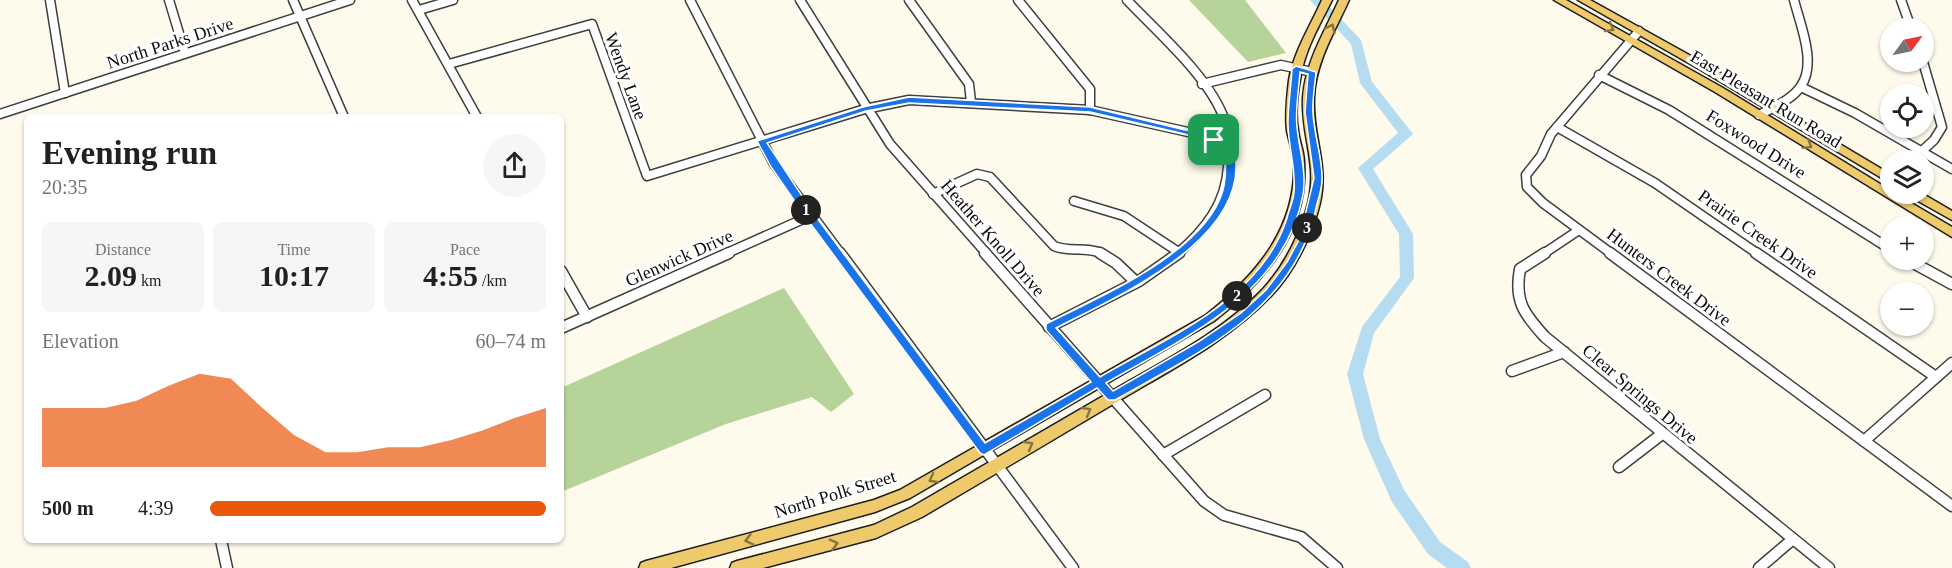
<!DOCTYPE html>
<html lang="en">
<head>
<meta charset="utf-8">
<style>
  body { margin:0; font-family:Georgia,serif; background:#f6f6f6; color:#202124; height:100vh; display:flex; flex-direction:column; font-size:22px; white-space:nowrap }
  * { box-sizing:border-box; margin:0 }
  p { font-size:20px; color:#757577 }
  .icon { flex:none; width:33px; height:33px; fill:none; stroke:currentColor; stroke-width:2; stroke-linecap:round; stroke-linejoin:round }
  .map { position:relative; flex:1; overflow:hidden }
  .panel { position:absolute; left:24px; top:114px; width:540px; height:429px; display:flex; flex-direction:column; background:#fff; border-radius:9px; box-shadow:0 2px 4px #0004 }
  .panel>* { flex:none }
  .needle { width:39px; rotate:57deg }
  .tools { position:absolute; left:1880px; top:18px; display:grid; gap:12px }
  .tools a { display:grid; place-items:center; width:54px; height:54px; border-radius:50%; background:#fff; box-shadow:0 2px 4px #0004; font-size:30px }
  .pin { position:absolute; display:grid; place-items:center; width:51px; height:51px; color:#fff; margin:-26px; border-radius:12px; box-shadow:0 3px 9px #0006 }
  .km { position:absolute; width:30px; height:30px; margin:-15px; border-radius:50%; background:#222; color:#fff; font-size:16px; line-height:30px; text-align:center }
  .round { display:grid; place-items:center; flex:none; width:63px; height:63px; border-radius:32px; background:#f6f6f6 }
  .overview { display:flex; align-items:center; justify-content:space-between; height:102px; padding:0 18px }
  h1 { font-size:33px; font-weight:700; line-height:45px }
  .stats { display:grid; grid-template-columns:repeat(3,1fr); gap:9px; height:102px; padding:6px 18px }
  .stats div { display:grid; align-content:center; border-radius:9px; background:#f6f6f6; text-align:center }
  .stats b { font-size:30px; font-weight:700 }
  .stats small { font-size:16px; font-weight:400 }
  .stats p { font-size:16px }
  .chart { height:168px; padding:12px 18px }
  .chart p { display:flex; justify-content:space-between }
  .chart svg { width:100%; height:108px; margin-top:6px; fill:#ea580c; opacity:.7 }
  ul { padding:0 18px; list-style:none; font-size:20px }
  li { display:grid; grid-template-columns:96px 72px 1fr; align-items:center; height:45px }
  li i { height:15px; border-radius:8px; background:#ea580c }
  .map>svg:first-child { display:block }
  .forest { fill:#b6d499 }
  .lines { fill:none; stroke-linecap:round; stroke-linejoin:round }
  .river { fill:#b5dcf1; fill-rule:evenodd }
  .minor-far1-casing { stroke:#3f3f3f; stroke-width:11 }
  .minor-casing { stroke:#3f3f3f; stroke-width:13 }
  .major-casing { stroke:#1d1d1d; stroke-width:3 }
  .minor-far1 { stroke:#fff; stroke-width:8 }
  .minor { stroke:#fff; stroke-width:10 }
  .major { fill:#eeca6c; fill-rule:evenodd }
  .oneway { stroke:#887441 }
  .route { fill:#1a73e8; stroke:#fff; stroke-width:1.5; fill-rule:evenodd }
  .labels { text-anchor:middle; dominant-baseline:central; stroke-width:6; stroke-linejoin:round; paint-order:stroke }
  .street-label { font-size:18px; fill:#0c0c0c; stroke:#fff }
</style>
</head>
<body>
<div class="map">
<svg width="1952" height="568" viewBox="0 0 1952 568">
  <rect width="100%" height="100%" fill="#fefaec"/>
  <g class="forest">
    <path d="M1189,0H1245L1286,53L1248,62Z"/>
    <path d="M784,288L854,394L831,412L812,397L726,424L561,492V388Z"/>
  </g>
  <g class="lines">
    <path class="river" d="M1310,0H1323L1361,40L1372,82L1413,134L1373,169L1413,234L1414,278L1374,333L1363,374L1380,439L1404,490L1440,542L1468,562L1471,568H1447L1428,554L1392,502L1364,439L1347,374L1362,327L1400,277L1399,234L1358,168L1398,133L1360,83L1351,44Z"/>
    <g class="minor-far1-casing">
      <g id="minor-far1">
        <path d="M50,0L65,93"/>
        <path d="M169,0L185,53"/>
        <path d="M293,0L344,117"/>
        <path d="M412,0L477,117"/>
        <path d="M690,0L774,164L841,254"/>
        <path d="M800,0L890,144L987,254"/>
        <path d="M909,0L969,84L971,102"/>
        <path d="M1018,0L1090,89V110"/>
        <path d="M1127,0C1158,33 1210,77 1225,121C1230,135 1229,151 1228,166C1226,204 1205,230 1177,254"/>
        <path d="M1901,0L1911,28"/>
        <path d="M419,10L453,0"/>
        <path d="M449,64L592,24L647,176L865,109L909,100L1090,110L1228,141"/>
        <path d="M1599,75L1669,110L1890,249"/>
        <path d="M1202,84L1281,65L1312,72"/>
        <path d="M1801,87L1855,113L1952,169"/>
        <path d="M0,114L350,0"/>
        <path d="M1759,115C1773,107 1792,100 1801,86C1817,63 1800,24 1794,0"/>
        <path d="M1557,127L1655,183L1758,254"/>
        <path d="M1922,151L1934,140L1942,127L1923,62"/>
        <path d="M933,194L977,174L990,177L1054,246C1070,253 1087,246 1103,254"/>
        <path d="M1074,201L1124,216L1180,253"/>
        <path d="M725,254L810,216"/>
        <path d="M1543,254L1579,230"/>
        <path d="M1612,254L1543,203L1527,187L1526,175L1541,156L1551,134L1639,31"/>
      </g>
    </g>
    <g class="minor-casing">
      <g id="minor">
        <path d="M840,253L1073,568"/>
        <path d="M985,253L1204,501L1224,515L1301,537L1337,568"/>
        <path d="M1100,253L1116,263L1136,282"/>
        <path d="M1545,253L1520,269C1514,301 1524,314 1545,337L1829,568"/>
        <path d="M1610,253L1952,506"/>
        <path d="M1756,253L1936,377"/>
        <path d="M1908,260L1952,284"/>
        <path d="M561,271L587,317"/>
        <path d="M1049,327L1139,281L1179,253"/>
        <path d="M561,328L729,253"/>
        <path d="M1512,371L1564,352"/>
        <path d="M1864,441L1952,363"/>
        <path d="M1163,455L1265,395"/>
        <path d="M1619,467L1662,434"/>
        <path d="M221,540L227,568"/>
        <path d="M1759,568L1793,539"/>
      </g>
    </g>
    <g class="major-casing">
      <g id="major">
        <path d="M1322,0H1332C1319,26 1304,51 1300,80C1297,96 1295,114 1298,130C1299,141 1304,151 1304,162C1309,230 1265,282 1214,321L910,498L875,512L671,568H639L641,563L646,561L874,500L900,490L1206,315C1255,276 1297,229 1294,162C1293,152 1289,141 1287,131C1285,115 1287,97 1289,80C1294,51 1310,27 1322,0Z"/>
        <path d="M1339,0H1349C1335,31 1315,63 1314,98C1312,141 1332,167 1317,214C1307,245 1293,273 1271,296C1230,339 1176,367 1125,397C1058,437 990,477 922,517L876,538L763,568H730L732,563L737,561L874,525L912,507C980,468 1048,428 1117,388C1167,359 1222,332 1263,289C1283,267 1296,242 1305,214C1321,167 1301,142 1303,98C1305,63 1325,31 1339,0Z"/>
        <path d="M1554,0H1566L1723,88L1890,190V194H1896L1952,227V237L1715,92Z"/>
        <path d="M1578,0H1590L1709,66L1890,174V183L1701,70Z"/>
        <path d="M1910,194H1923L1952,211V220L1911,197Z"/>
      </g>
    </g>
    <use href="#minor-far1" class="minor-far1"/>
    <use href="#minor" class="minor"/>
    <use href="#major" class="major"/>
  </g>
  <defs><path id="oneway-chevron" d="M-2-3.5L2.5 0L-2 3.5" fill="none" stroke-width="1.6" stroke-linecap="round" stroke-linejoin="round" transform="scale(1.5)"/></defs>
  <g class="oneway">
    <use href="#oneway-chevron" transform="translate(1331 28) rotate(-65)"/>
    <use href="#oneway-chevron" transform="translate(1610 28) rotate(29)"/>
    <use href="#oneway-chevron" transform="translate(1808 145) rotate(32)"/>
    <use href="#oneway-chevron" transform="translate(1087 411) rotate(-30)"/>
    <use href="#oneway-chevron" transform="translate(1029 445) rotate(-30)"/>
    <use href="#oneway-chevron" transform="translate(933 479) rotate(152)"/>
    <use href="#oneway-chevron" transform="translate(749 540) rotate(165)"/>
    <use href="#oneway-chevron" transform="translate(834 544) rotate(-15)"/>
  </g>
  <path class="route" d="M1296,66L1316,72C1315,86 1312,100 1313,113C1314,135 1322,156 1322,177C1323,188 1317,201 1315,213C1291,313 1197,353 1115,400H1108L1097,388L984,455L980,453L807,219L771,167L757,141L863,107L909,97L1090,107L1214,137L1231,139C1265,233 1120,295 1056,328L1100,377C1168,337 1261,300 1287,218C1289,209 1294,200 1294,191C1296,168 1288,146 1288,123C1288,105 1291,87 1292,69ZM1300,72L1308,74L1305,112L1314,178L1299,240L1287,262L1266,290L1241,313L1198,342L1113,391L1106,383C1184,338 1285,294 1303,195C1307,172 1299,149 1297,127C1295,109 1299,90 1300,72ZM909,103L1090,112L1224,143C1226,159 1227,174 1223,190C1206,252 1099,297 1046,324V330L1091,382L985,443L814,214L767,143L866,111Z"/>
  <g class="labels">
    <g class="street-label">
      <text transform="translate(170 43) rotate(-18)">North Parks Drive</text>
      <text transform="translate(626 76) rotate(70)">Wendy Lane</text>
      <text transform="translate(1766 99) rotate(31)">East Pleasant Run Road</text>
      <text transform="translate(1756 144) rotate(32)">Foxwood Drive</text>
      <text transform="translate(1758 234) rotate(35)">Prairie Creek Drive</text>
      <text transform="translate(993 238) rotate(49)">Heather Knoll Drive</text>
      <text transform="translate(679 258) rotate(-24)">Glenwick Drive</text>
      <text transform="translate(1669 277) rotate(37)">Hunters Creek Drive</text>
      <text transform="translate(1640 394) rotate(40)">Clear Springs Drive</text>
      <text transform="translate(835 494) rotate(-17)">North Polk Street</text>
    </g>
  </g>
</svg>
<div class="tools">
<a><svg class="needle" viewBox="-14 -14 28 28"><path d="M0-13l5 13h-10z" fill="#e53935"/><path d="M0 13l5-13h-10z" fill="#757577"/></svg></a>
<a><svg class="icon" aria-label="locate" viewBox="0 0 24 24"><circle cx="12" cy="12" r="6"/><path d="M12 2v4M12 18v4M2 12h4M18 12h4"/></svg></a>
<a><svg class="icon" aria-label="layers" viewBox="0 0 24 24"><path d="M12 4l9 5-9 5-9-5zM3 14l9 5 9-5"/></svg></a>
<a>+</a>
<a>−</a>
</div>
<div class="pin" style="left:1214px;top:140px;background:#1e9e55"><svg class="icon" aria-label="arrive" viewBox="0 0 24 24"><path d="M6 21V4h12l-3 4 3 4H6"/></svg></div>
<b class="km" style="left:806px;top:210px">1</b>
<b class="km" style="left:1237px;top:296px">2</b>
<b class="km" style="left:1307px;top:228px">3</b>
<section class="panel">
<div class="overview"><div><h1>Evening run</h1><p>20:35</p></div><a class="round"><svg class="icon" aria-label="share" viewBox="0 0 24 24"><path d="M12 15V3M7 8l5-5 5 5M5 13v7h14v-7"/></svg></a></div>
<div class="stats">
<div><p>Distance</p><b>2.09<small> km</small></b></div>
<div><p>Time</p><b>10:17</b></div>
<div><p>Pace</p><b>4:55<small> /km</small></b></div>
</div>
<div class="chart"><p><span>Elevation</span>60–74 m</p>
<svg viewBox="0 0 160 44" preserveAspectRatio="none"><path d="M0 44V20L10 20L20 20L30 17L40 11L50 6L60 8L70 20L80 31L90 38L100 38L110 36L120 36L130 33L140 29L150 24L160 20V44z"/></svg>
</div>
<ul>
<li><b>500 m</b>4:39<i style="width:100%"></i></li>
</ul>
</section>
</div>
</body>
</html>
